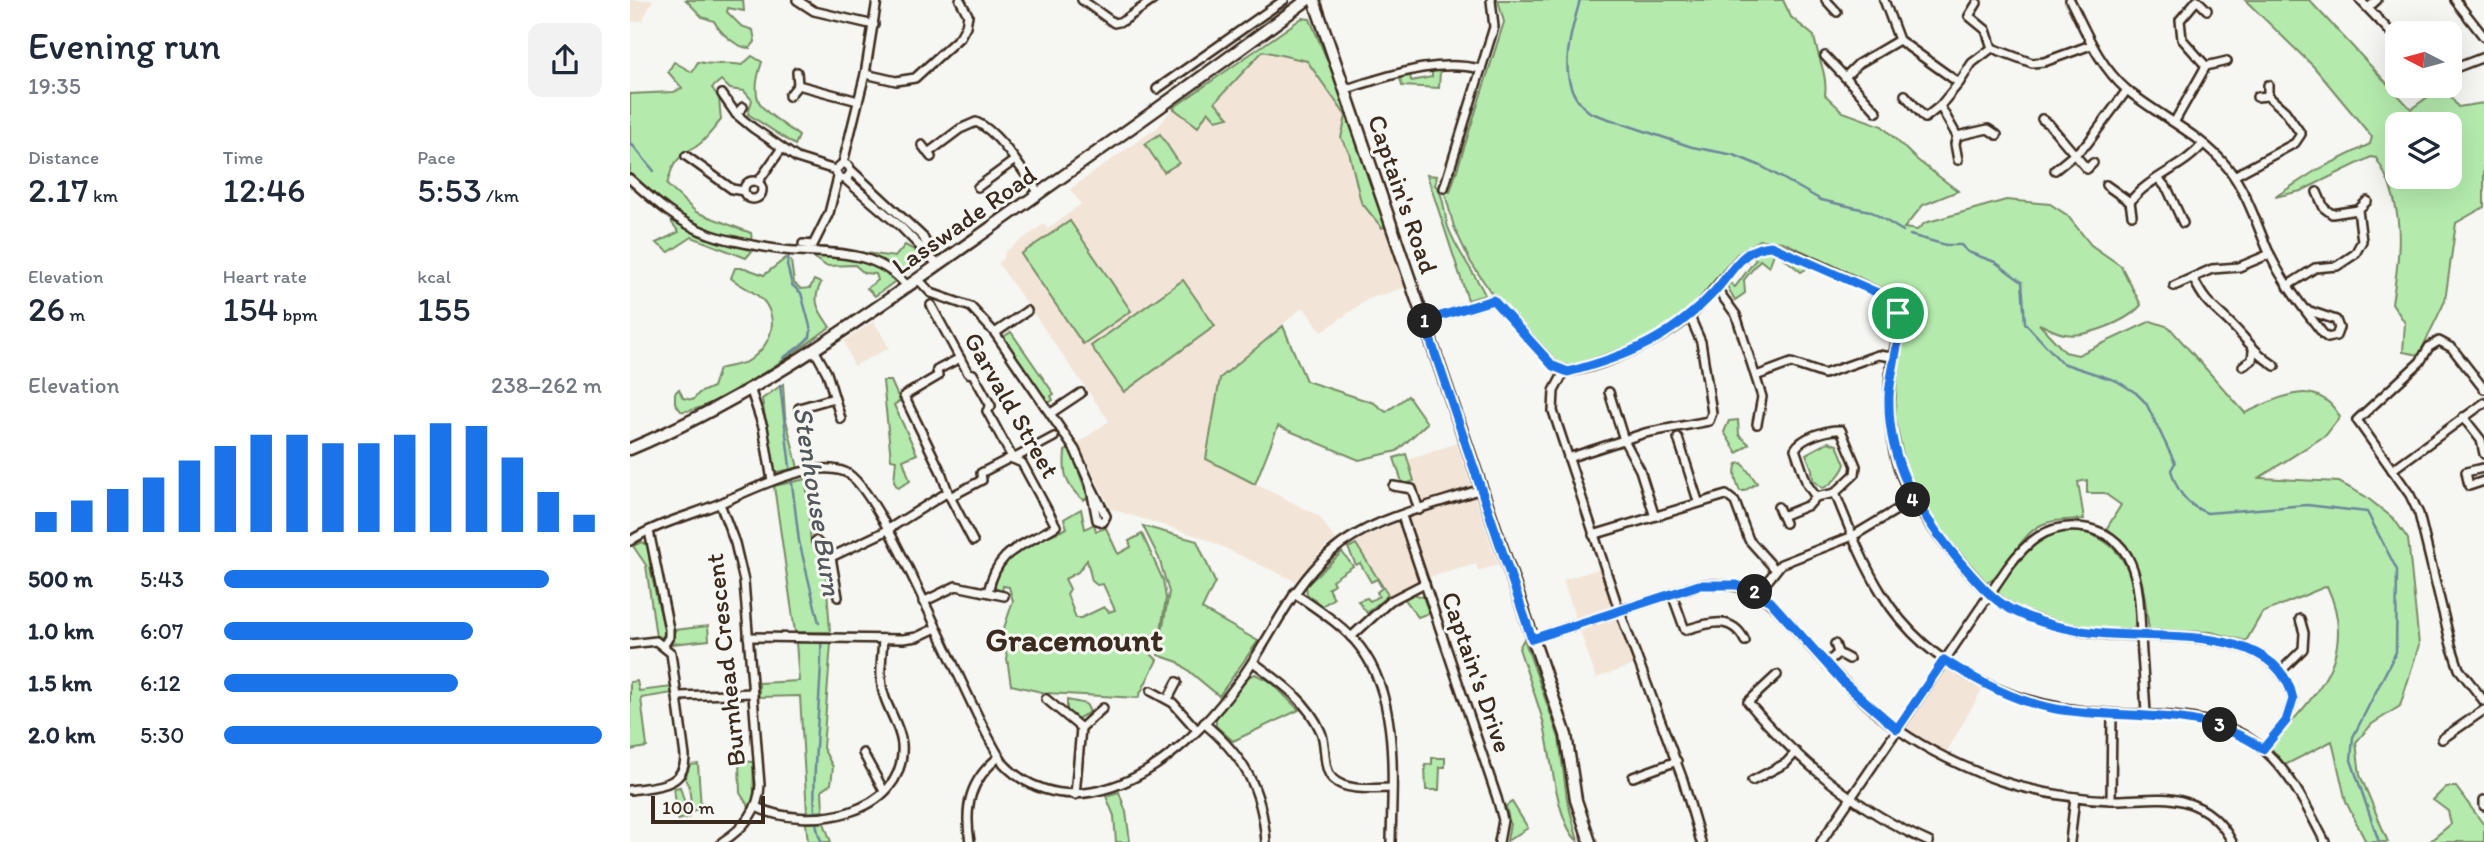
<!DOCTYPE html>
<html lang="en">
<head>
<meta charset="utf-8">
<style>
  body { margin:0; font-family:Itim,sans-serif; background:#f2f2f3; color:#1f2937; height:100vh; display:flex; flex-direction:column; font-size:26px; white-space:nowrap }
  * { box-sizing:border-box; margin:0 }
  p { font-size:23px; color:#747a83 }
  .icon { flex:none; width:38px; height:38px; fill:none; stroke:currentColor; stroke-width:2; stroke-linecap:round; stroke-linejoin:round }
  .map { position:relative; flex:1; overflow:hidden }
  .sheet { display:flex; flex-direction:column; background:#fff; width:630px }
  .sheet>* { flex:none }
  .needle { width:46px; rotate:276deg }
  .fabs { position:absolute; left:1755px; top:21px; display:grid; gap:14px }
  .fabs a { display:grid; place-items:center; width:77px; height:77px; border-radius:14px; background:#fff; box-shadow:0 7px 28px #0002; font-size:35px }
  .scale { position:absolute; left:21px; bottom:18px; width:114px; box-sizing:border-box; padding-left:7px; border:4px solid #3b2a1e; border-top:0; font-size:19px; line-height:24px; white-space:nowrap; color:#3b2a1e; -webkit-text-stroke:5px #f6f6f2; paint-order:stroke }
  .pin { position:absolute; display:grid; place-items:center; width:60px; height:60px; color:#fff; margin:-30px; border:4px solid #fff; border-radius:50%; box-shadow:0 2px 7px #0007 }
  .km { position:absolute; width:35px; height:35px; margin:-18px; border-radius:50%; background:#222; color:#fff; font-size:19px; line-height:35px; text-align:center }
  .round { display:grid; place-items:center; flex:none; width:74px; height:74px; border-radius:14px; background:#f2f2f3 }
  .overview { display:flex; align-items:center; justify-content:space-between; height:119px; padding:0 28px }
  h1 { font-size:38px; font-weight:600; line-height:52px }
  .stats { display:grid; grid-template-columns:repeat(3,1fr); gap:10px; height:119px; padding:7px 28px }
  .stats div { display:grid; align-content:center }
  .stats b { font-size:35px; font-weight:600 }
  .stats small { font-size:19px; font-weight:400 }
  .stats p { font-size:19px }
  .chart { height:196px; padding:14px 28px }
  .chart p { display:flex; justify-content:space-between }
  .chart svg { width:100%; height:126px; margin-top:7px; stroke:#1a73e8; stroke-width:6 }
  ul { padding:0 28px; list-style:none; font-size:23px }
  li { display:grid; grid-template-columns:112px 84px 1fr; align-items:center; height:52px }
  li i { height:18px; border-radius:9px; background:#1a73e8 }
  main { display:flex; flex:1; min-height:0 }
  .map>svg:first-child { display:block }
  .built { fill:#f2e5d7 }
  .green { fill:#b4ebad; stroke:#788a66; stroke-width:2; fill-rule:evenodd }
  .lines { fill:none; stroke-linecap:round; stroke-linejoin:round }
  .stream { stroke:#6c8799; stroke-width:2.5 }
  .street-casing { stroke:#3b2a1e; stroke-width:12 }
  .secondary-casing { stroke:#3b2a1e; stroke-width:15 }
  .street { stroke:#f6f6f2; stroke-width:7 }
  .secondary { stroke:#f6f6f2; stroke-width:10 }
  .route-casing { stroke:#fff; stroke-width:14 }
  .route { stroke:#1a73e8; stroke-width:9 }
  .labels { text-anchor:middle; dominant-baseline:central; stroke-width:6; stroke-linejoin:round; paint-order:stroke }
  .street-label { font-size:26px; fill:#3b2a1e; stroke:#f6f6f2 }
  .water-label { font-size:28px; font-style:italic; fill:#53585c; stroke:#f6f6f2 }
  .district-label { font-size:33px; font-weight:bold; fill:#3b2a1e; stroke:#f6f6f2 }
</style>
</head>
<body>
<main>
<section class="sheet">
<div class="overview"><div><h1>Evening run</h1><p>19:35</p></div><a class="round"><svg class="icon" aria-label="share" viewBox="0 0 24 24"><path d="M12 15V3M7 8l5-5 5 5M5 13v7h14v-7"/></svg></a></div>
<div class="stats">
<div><p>Distance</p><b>2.17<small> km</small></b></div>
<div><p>Time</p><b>12:46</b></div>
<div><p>Pace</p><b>5:53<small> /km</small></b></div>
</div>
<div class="stats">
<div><p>Elevation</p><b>26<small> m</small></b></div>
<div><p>Heart rate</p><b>154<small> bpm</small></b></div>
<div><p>kcal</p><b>155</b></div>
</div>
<div class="chart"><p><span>Elevation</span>238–262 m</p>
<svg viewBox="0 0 160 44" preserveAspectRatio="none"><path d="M5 44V37M15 44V33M25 44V29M35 44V25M45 44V19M55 44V14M65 44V10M75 44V10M85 44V13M95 44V13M105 44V10M115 44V6M125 44V7M135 44V18M145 44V30M155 44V38"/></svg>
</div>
<ul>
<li><b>500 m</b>5:43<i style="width:86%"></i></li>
<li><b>1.0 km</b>6:07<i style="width:66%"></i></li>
<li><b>1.5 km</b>6:12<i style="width:62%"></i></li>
<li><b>2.0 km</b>5:30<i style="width:100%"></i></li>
</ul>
</section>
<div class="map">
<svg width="1854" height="842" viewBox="0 0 1854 842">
  <rect width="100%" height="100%" fill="#f6f6f2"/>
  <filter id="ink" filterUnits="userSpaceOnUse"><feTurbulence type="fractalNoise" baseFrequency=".0143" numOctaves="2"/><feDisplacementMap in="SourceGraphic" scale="14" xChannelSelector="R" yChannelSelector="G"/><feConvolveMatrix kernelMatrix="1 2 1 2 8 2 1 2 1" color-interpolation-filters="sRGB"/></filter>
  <g filter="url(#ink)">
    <g class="built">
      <path d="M0,0H23L12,21L0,22Z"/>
      <path d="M654,30L706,81L777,287L738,299L692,332L673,307L590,378L576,459L689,516L706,541L696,546L665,581L571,537L481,509L448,443L479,421L368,263L374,258L375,252L414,224L418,229L451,204L440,189L528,127L543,108Z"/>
      <path d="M244,321L259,348L224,366L214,341Z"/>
      <path d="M827,443L868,565L848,571L846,564L786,581L758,595L724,541L794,512L778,460Z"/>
      <path d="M972,568L1007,664L966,678L933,580Z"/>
      <path d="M1314,664L1354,686L1316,753L1273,727Z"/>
    </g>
    <g class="green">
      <path d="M56,0H113L114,11L98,8L97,12L111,26L123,30L125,42L120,48C107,48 90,33 84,21L72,17Z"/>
      <path d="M868,0H1153L1161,17L1184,36C1187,56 1198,75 1195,95L1213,112L1252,126L1286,159L1328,191L1293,205L1274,228L1287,230L1295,223L1376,200L1420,204L1437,215L1461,245L1491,266L1511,305C1498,321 1456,338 1435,334C1426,333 1417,327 1409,324L1435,352L1448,355L1521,321L1539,327L1615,413C1649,398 1686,375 1710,417L1696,435L1629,478L1709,482L1735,496L1764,519L1778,539L1789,645L1770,706L1742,724L1726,742L1730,775L1758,842H1736L1716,802L1702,741L1655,765L1639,746C1684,697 1730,657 1697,586L1632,613L1616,641L1581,632L1519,630C1513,585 1514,560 1477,528L1491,505L1474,493H1457V480L1448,482L1454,519C1440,520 1422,519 1409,526C1389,537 1369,581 1356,582L1303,522L1276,470L1265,418L1267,374L1276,320L1268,301L1256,290L1153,242L1130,240L1107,254L1064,306L1019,339L942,366L926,363L864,297L840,261L824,227L814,190L820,192L874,22Z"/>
      <path d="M1615,0H1679L1781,109L1813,86L1828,107L1854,103V207L1826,223L1815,301L1789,355L1773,352L1775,323L1762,303C1771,250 1776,206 1746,158L1741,157L1671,191L1645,197L1685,171L1740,144L1742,137L1684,67ZM1820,124V177H1768V124Z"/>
      <path d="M672,18L680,19L706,81L755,226L752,228L731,202L719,152L711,138L716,116L677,61L633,51L585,102L599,117L586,120L578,111L568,127L543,108Z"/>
      <path d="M122,56L132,62C116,108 135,109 169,136L165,145L118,114L122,100L114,91L100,89L91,80L82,88L89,98L91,120C84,128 75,141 67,146C48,156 42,163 37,185L66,212L121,233L123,250L116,258L62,237L39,252L26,243L49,232L42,223L40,207L0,175V94L44,92L52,88L38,72L44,62L62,72L68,62C86,66 96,62 112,65Z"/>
      <path d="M802,71H810L809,88L772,86L770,78L780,75L781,81L802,77Z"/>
      <path d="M530,134L549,163L534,172L515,144Z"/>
      <path d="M797,175L807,176L805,185C814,193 814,214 818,227C827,252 844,271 855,295L838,300Z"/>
      <path d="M440,221L501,311L453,344L391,254Z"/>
      <path d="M275,245L286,251L290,263L245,296L237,288L248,280L246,274L234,273L225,265L196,266L185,258L193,247L265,257Z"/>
      <path d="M1131,251H1145L1176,265V269L1171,272L1145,251L1139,267L1130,260L1114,280L1115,293L1105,300L1097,286L1100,283L1105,287L1126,259L1121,256Z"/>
      <path d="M156,258L161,261L164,283L171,289L180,288L184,280L191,283C181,302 189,311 200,327C176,345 78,415 51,411L45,403V393L49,389L53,398L63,400L69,393L83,387L89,369C98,366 113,365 120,360C139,346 149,325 136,304C127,291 112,288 101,278L105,268H115L134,275Z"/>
      <path d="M553,280L585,326L494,392L461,346Z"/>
      <path d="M653,326L676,381L744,403L756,412L778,396L797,423L767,451L729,460L648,426L625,484L576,459L590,378Z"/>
      <path d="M381,332L424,394L421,396L423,400L417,404L372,338Z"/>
      <path d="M253,381H261L270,401L264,405L287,454L273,460L280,481L268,488L264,482L266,460L261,459Z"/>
      <path d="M153,384L155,416L168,468L147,472L143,468L132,399Z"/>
      <path d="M1108,420L1109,435L1119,444L1107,453L1094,432L1099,421Z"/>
      <path d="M1198,442L1207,445L1215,464C1213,472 1200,487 1192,488L1183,480L1182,469L1176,454Z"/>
      <path d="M441,449L458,498L453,500C435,485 433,473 435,451Z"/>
      <path d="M776,454L784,481L773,485L764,458Z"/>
      <path d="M1112,463L1127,483L1114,491H1110C1106,482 1103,473 1107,464Z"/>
      <path d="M176,479L181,544L195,560L200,632H165L144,486Z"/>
      <path d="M451,509L455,529L464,524L466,531L476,528L488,554L501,547L499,541L512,534L533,580L536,598L530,637L523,635L517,650L527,660L508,698L416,693L381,685L373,631L383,601L379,587L373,586L372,592L365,588C365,552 410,541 437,528L434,519ZM457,560L462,581L467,585L473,584L485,610L479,612L474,607L451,618H446L437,594L440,589L435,579L448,572Z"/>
      <path d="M513,526L567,541L585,582L572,609L628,641L589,696L548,662L528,655L539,592L529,558Z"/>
      <path d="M1444,531C1483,535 1503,565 1505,602C1505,611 1507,621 1504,629C1470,636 1394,619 1369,594L1368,590C1391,556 1400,534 1444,531Z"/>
      <path d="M12,542L18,546L21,573L35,633L31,638L26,637L16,565L3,546Z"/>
      <path d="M726,544L758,595L737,613L728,601L737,598L740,601L749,596L747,592L752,588L747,579L741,582L730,563L726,565L718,548Z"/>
      <path d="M712,552L723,566L702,580L704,584L698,588L704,598L692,606L677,594L676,586Z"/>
      <path d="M783,594L793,597L799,613L788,617L774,598Z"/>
      <path d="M78,626L79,640L41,644L45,630Z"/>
      <path d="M894,639L929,738L937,799L948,841C926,824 921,750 913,721C906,697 897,673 889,648Z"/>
      <path d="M166,642L201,643L193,748L203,767L201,784L192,790L193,811L177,813L170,696L129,697V683L169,681Z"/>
      <path d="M625,674L641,682L669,710L603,741L586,726V717L618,677Z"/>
      <path d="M7,681L9,691L42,687L43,693L11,698L17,747L0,750V682Z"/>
      <path d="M437,700L456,704L460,712L447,719L437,711Z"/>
      <path d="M802,758H815V767H810L809,790H796L795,765L802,764Z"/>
      <path d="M109,761L123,762L124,797L120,809L110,793Z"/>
      <path d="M68,764L71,808L62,811L59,786L55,778L60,765Z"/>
      <path d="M50,787L59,817L48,820L44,788Z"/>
      <path d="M1816,787H1826L1854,825V842H1799L1821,824L1818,811L1803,800Z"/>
      <path d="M489,792L496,812L500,842H486L484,816L476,796Z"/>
      <path d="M882,802L898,828L877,841L880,824L876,806Z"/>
      <path d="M176,823H194L201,842H178Z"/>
    </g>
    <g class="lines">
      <g class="stream">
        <path d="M950,0C940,37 923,87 961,113L1062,147L1104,155L1131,166L1191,200L1240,211L1273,231"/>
        <path d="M0,142L24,171"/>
        <path d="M1280,235L1316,245H1331L1338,252L1365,262L1392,282L1395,323L1432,363L1487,381L1506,393L1516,403L1545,463L1541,470C1547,491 1556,505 1577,513L1677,505L1737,512L1767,570L1766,652L1723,737L1721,760L1749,842"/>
        <path d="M153,358L170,346L180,337L181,330L171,293L162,285L157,265L159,254"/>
        <path d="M150,385L169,541L189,623"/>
        <path d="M191,641C194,683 174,816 192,842"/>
      </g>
      <g class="street-casing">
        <g id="street">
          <path d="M167,0L184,11L244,25"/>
          <path d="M452,0L484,23L493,21L523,0"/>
          <path d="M1196,0L1207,12"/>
          <path d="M1254,0L1269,40L1329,83L1342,63L1362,48L1402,63L1414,62L1461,45"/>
          <path d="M1440,0C1456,32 1469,66 1497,90C1530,117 1571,134 1598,168C1618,194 1627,226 1640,255C1654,284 1674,309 1694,335L1698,338L1706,336L1709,328L1706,320L1674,309"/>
          <path d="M1567,0L1550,20L1552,39L1576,66L1597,61"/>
          <path d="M1567,0L1577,10"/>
          <path d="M1730,0L1768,40"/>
          <path d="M1825,0L1854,37"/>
          <path d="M1347,3L1339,16L1356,30L1362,48"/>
          <path d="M1738,8L1747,0"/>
          <path d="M1195,56L1215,77"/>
          <path d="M1820,70L1854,57"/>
          <path d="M235,74L266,81L285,78L330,37L336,26L338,15L330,0"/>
          <path d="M168,85L228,101"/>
          <path d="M527,89L654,0"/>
          <path d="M716,89C760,76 804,58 851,69"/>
          <path d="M92,94L106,114L123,128L167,158L205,170L210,179L217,178L221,172L219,166L213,163L205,170"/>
          <path d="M1275,95L1295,118L1310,106L1329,83"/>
          <path d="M159,96L168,85L167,72"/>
          <path d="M1638,96V85"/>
          <path d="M1310,106L1327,136L1358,129L1367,135"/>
          <path d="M1247,112L1215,77L1228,64L1269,40"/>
          <path d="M106,114L113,107"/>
          <path d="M1412,119L1419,124L1457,169L1463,163"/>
          <path d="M1545,121L1576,66"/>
          <path d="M1327,136L1325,144L1328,160"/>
          <path d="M292,145L301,157"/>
          <path d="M298,153L330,129L346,122C369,131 394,174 409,193"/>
          <path d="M56,156L102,189L114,191"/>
          <path d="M213,163L235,74L247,0"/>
          <path d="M221,170L293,237L302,255"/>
          <path d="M1425,170L1457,144L1497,90"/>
          <path d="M1604,176L1665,143L1671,134L1655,111L1638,96L1627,97"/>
          <path d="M0,179C23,200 50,224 79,234C97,241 150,251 169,251C211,253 248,252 277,286"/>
          <path d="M215,179L271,227L308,265"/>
          <path d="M1529,179L1538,190L1553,223"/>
          <circle cx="123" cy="190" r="9"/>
          <path d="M128,182L152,148"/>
          <path d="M1476,185L1500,202C1519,177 1553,168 1573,144"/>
          <path d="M348,187L385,160"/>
          <path d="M814,188L864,27L861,0"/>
          <path d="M1500,202L1502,215"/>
          <path d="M1728,210L1737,201"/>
          <path d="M173,244L183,245L199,213L208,177"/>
          <path d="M1563,278C1577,306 1581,304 1601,324C1618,341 1624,352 1645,366"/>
          <path d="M288,279L301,293L341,307L365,333L445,450L460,484"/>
          <path d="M1544,286L1582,269L1609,267L1640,254"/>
          <path d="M1657,286L1685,268L1707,266L1725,254L1732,241L1728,210L1702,214L1694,208L1687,192"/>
          <path d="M1087,289L1106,315L1132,397L1127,424"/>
          <path d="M301,305L338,373L343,374L361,406L357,411L383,459L392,463L426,526C390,548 368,548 358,592"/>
          <path d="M794,321L863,300L924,366L934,372"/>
          <path d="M365,333L397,311"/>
          <path d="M185,351L197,373L211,419"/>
          <path d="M1613,366L1622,360L1623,351"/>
          <path d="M934,372C967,370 1035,339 1060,316C1081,298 1110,246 1138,246C1155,246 1236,287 1256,297L1266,307L1269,320C1268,336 1264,351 1261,367C1257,395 1259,424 1264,452C1271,487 1293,517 1315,544C1337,570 1357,599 1389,613C1415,624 1443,631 1471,634C1527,639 1648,624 1663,699L1656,721L1633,749"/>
          <path d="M934,372L924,391L923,411L988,607L1053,780L1071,842"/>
          <path d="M1126,376L1161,363L1194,374L1248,355L1263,357"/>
          <path d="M1854,389L1822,348L1809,341L1799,347L1790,362L1727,420L1780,495L1789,514L1821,645L1829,669L1854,701"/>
          <path d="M121,391L133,427L142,481"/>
          <path d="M979,392L994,440L1010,470L1024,514"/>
          <path d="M169,408L204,398"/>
          <path d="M421,413L451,393"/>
          <path d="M1833,417L1851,440L1854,454"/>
          <path d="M1048,438L1068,501"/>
          <path d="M938,458L1015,433L1079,421L1082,413L1071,342L1060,317"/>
          <path d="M383,459L424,437"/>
          <path d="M1853,468L1836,472L1839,486L1854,481"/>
          <path d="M1762,470L1854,403"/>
          <path d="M460,484L476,516L473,522L467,520Z"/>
          <path d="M763,486L782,489L789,510"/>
          <path d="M318,493L343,541"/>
          <path d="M1205,493C1219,527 1232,562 1252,594C1300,672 1389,708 1477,713C1521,716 1572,712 1612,734C1654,758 1674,801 1695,842"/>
          <path d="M320,497L352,480L351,473L382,457"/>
          <path d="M90,504L105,543L114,581L130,785C129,810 113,829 92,842"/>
          <path d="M1148,507L1155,523"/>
          <path d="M772,516L867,798L873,820L869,842"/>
          <path d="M1152,516L1179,505L1186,497L1205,493L1225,474L1226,466L1211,430C1198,429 1172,437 1165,449L1177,484L1186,497"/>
          <path d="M19,531L39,629V637L34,645"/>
          <path d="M963,535L1096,495L1105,502L1119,540L1145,569"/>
          <path d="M0,541C27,523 63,515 93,502C123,489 182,459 215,472C254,488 340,716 374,764C396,788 430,798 462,792C529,780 587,717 623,661C648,623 665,584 700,553C739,518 802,506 851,489"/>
          <path d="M186,541L201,557"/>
          <path d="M664,593C687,609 713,625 730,647C770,699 762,781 761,842"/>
          <path d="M1128,593L1151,564L1223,536L1283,500"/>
          <path d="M1042,594L1055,630C1078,623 1102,614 1115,641"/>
          <path d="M208,597L201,557L252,533L318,492L311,472L274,396L308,376L307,370L330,358"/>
          <path d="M293,602L326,586L374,596"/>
          <path d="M118,637L273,639L287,637L306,628"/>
          <path d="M721,637L760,601L795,583"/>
          <path d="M902,639L1069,585C1128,579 1143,604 1178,644C1197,665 1217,686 1238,705C1264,730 1298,750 1331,765C1377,787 1430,798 1481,800C1505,801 1531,795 1555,802C1576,808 1592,822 1602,842"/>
          <path d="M0,644L26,641L41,653L55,756C55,788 25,786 0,790"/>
          <path d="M1208,653L1219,659"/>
          <path d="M623,662C649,681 678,701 691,732C697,746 692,768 703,779C716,792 745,788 762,788"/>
          <path d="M1197,663L1208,653L1205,644"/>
          <path d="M1650,672L1673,649L1674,633L1670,619"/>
          <path d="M1147,675L1118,702C1166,760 1229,811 1299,842"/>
          <path d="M521,691L543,703L567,730"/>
          <path d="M50,696L122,693"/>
          <path d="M416,699L451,728L473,708"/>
          <path d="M538,699L547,682"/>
          <path d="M574,723C614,757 632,788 636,842"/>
          <path d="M1812,739L1854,710"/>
          <path d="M233,753L254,791"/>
          <path d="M1003,777L1047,761"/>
          <path d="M1122,781L1156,763L1166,752"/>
          <path d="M445,795L451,728"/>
          <path d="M1481,800L1482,714"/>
          <path d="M1854,800V806"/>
          <path d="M126,807C175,831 277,817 272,744C270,727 260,713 255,698C248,680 252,658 253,639"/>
          <path d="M340,842C334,806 340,780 369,757"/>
          <path d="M1191,842L1378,567C1396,543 1416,524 1449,527C1509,533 1509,588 1511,635C1512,661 1515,688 1516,715"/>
          <path d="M1440,842L1445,797"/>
        </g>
      </g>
      <g class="secondary-casing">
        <g id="secondary">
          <path d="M684,0L936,735L946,800L960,842"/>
          <path d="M0,449C128,395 229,320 342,241C454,161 567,82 677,0"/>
        </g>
      </g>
      <use href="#street" class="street"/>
      <use href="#secondary" class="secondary"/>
    </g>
  </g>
  <g class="lines" filter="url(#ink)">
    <g class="route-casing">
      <path id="route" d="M1141,246L1248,293L1266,307C1275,330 1260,370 1259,396C1257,463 1288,512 1330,562C1345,579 1360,598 1380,609C1407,623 1437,630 1467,633C1523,640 1648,622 1663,699L1656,721L1633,749C1571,705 1498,721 1426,709C1386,702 1349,682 1314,660L1267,729L1213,682L1140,601L1107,585H1069L902,639L794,321L863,300L923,366L938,372C998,356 1041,338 1084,292C1102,273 1112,247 1141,246Z"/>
    </g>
    <use href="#route" class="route"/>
  </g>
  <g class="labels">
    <g class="street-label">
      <text transform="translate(773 194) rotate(71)">Captain's Road</text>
      <text transform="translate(334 220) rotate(-35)">Lasswade Road</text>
      <text transform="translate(382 405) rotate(60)">Garvald Street</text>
      <text transform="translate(95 660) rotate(-96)">Burnhead Crescent</text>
      <text transform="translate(847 672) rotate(71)">Captain's Drive</text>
    </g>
    <g class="water-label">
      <text transform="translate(188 501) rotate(81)">Stenhouse Burn</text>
    </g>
    <g class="district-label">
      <text x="444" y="639">Gracemount</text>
    </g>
  </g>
</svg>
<div class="fabs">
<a><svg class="needle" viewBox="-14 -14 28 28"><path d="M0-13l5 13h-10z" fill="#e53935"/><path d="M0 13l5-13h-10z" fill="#747a83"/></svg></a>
<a><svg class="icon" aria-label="layers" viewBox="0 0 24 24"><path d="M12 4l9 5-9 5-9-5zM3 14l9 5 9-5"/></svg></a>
</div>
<div class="scale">100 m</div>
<div class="pin" style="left:1268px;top:313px;background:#1e9e55"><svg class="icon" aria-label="arrive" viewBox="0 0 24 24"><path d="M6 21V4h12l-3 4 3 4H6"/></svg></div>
<b class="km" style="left:795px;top:321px">1</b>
<b class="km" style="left:1125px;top:592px">2</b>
<b class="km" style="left:1590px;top:725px">3</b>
<b class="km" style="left:1283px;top:500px">4</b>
</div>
</main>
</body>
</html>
